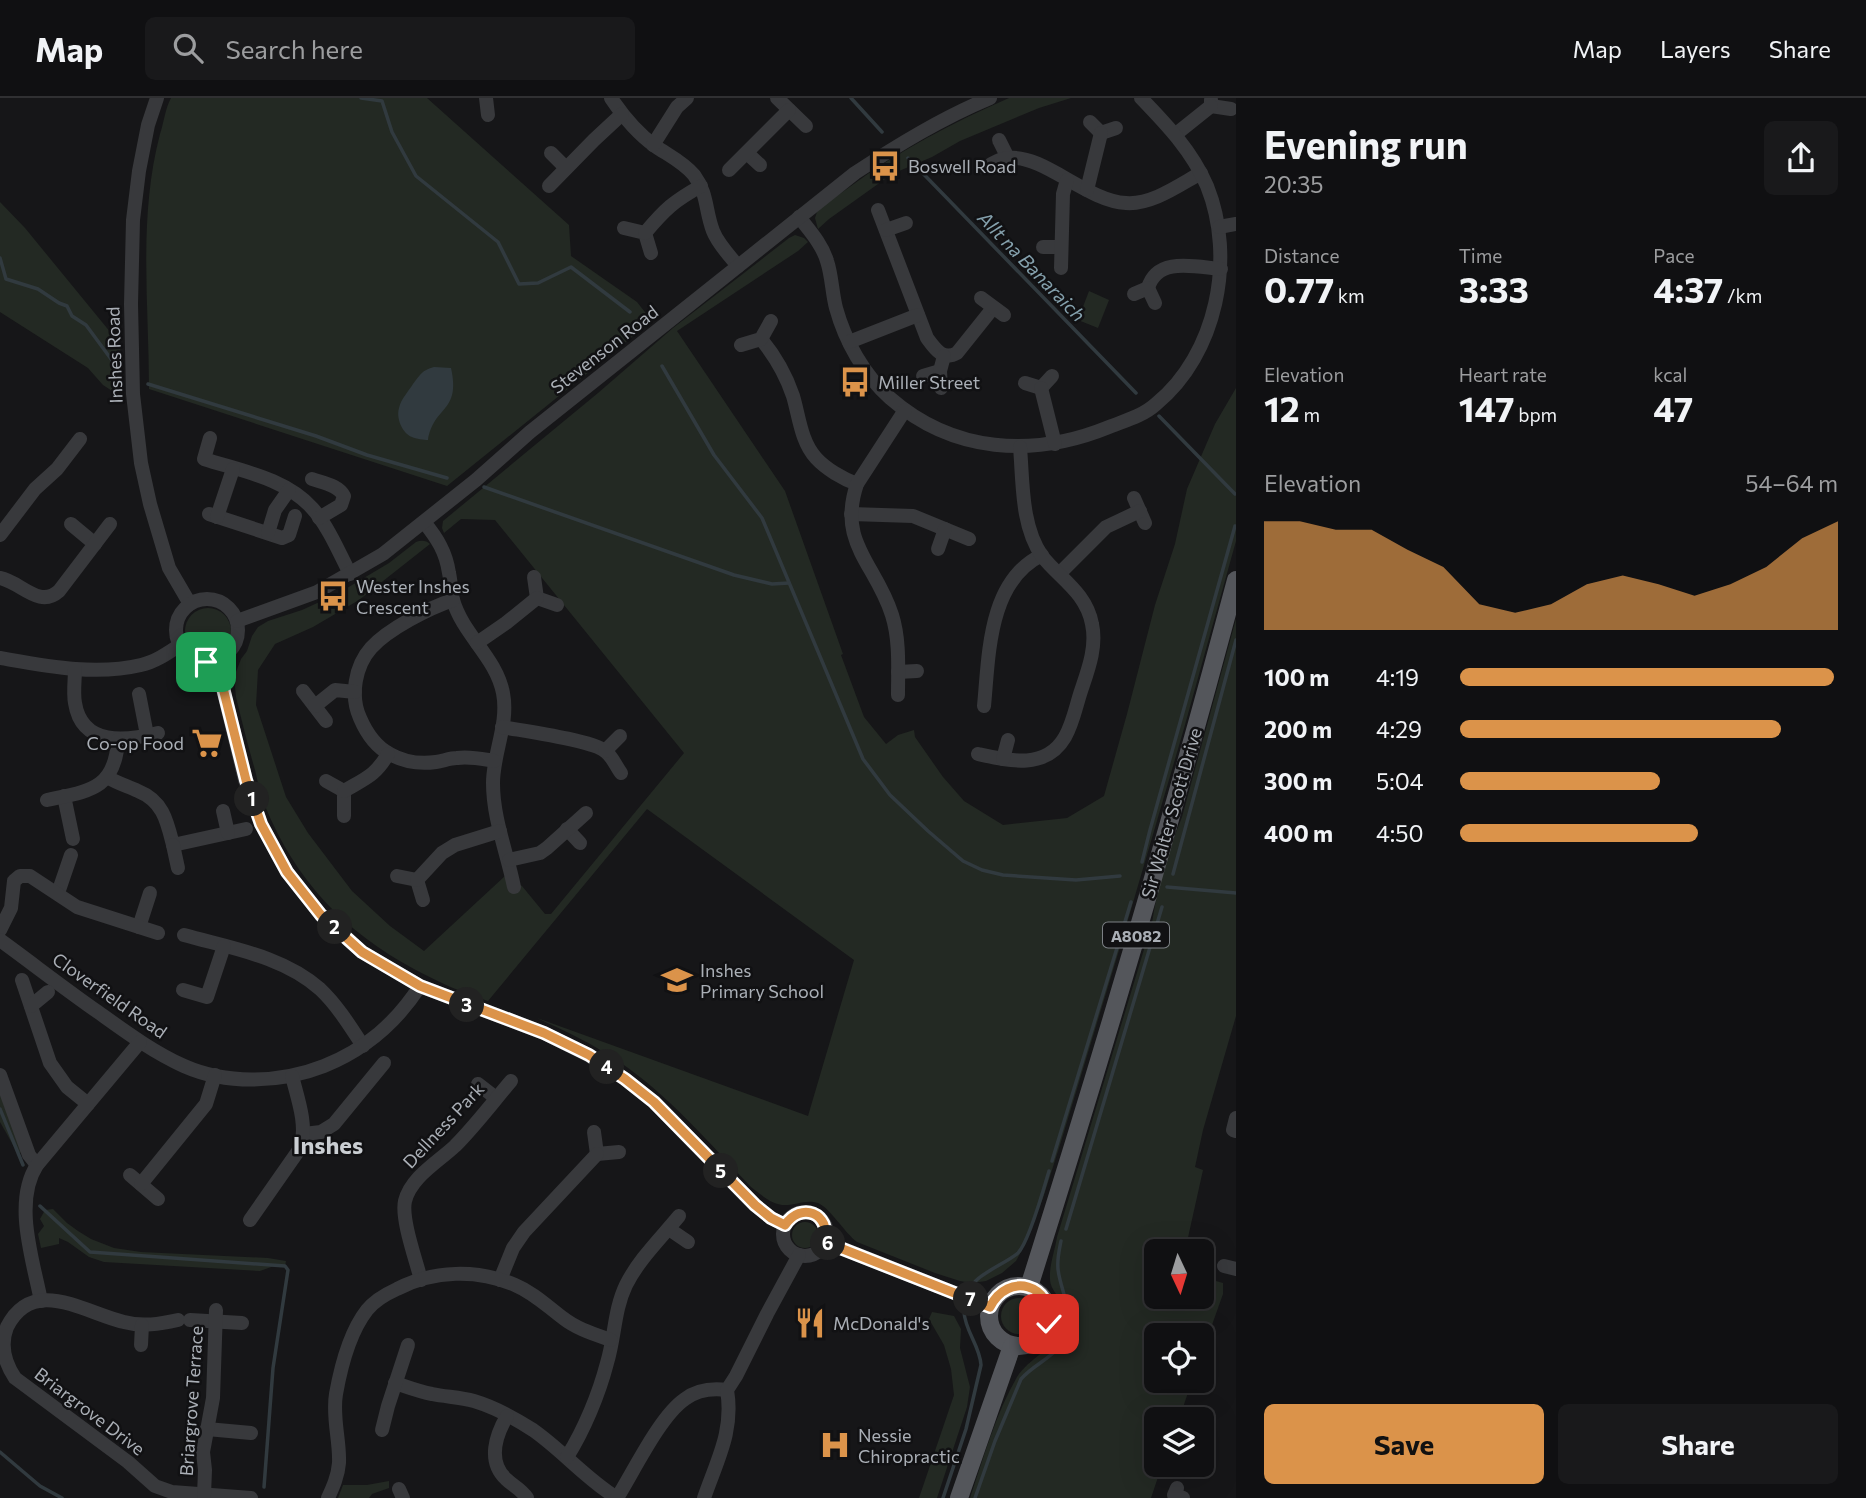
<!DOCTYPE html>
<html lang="en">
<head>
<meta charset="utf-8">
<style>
  body { margin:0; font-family:Commissioner,sans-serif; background:#19191b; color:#f1f3f6; height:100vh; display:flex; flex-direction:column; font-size:26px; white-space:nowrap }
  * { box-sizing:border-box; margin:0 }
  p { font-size:23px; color:#9c9d9f }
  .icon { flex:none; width:38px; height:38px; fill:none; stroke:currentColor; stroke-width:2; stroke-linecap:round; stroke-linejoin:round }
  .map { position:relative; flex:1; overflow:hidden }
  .side { display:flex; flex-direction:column; background:#101012; width:630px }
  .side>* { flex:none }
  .needle { width:46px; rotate:176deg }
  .tools { position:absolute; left:1144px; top:1141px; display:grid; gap:14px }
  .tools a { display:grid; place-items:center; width:70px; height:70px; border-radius:10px; background:#101012; box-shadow:0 7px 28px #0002,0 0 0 2px #303032; font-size:35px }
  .pin { position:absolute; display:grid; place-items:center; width:60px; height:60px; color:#fff; margin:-30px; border-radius:14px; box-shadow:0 4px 10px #0006 }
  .km { position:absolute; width:35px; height:35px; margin:-18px; border-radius:50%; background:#222; color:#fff; font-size:19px; line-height:35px; text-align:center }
  .round { display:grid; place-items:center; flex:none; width:74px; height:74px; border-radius:10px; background:#19191b }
  .summary { display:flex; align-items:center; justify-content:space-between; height:119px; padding:0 28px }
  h1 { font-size:38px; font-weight:700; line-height:52px }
  .metrics { display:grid; grid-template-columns:repeat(3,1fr); gap:10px; height:119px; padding:7px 28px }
  .metrics div { display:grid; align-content:center }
  .metrics b { font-size:35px; font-weight:700 }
  .metrics small { font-size:19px; font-weight:400 }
  .metrics p { font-size:19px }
  .chart { height:196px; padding:14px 28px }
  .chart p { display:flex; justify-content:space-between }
  .chart svg { width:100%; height:126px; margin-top:7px; fill:#db934a; opacity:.7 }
  .primary-button { display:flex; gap:14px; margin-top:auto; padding:14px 28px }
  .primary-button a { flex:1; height:80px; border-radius:10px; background:#db934a; color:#111; font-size:28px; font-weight:700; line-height:80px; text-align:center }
  .primary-button a+a { background:#19191b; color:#f1f3f6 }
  ul { padding:0 28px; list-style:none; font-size:23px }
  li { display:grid; grid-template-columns:112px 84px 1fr; align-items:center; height:52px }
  li i { height:18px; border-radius:9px; background:#db934a }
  header { display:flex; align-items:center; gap:42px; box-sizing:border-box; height:98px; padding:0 35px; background:#101012; border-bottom:2px solid #303032 }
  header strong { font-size:33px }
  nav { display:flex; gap:38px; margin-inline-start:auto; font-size:24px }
  .search { width:490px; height:63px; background:#19191b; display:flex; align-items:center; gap:18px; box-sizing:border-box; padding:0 24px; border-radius:10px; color:#9c9d9f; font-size:26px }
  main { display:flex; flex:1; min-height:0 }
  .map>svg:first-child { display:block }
  .green { fill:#232923 }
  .water { fill:#313a3f }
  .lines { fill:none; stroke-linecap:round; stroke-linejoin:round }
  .stream { stroke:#313a3f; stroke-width:3.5 }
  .minor { stroke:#38393c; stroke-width:14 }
  .major { stroke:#54565b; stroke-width:18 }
  .route-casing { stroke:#fff; stroke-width:14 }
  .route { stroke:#db934a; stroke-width:9 }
  .labels { text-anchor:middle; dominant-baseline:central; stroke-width:5; stroke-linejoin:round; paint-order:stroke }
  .shield { fill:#111113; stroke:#7c8085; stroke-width:2 }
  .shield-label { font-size:16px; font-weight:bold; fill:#aaafb6 }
  .poi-label { font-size:18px; fill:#aaafb6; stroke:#111113; text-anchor:start }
  .street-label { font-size:18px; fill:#aaafb6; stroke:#111113 }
  .water-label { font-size:19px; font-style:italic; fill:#85a1ad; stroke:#111113 }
  .district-label { font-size:24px; font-weight:bold; fill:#caced2; stroke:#111113 }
</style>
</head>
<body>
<header>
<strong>Map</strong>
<div class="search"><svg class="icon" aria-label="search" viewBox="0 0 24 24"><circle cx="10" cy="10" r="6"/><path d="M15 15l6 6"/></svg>Search here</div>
<nav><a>Map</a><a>Layers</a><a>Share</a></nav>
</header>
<main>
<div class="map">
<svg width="1236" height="1400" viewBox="0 0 1236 1400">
  <rect width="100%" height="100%" fill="#161618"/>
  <g class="green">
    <path d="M171,0H427L569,127L571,158L637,204L652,223L447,388L149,291C149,206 138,120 160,36C164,24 165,11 171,0Z"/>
    <path d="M1009,0H1071L1039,10L960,43L932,59L892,76L829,121L818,131L815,120L817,114C827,104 840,96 851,88C900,52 954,24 1009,0Z"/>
    <path d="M0,104L25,130L120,246L123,300L103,287L88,270L0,214Z"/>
    <path d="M795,137L804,140L808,144L798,153L677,233L785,393L843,556L841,557L864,619L886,646L898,637L914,632L915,639L943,679L964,703L1003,727L1067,720L1104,698L1127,616L1155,507L1175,446L1187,391L1215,326L1236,290V443L1183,634L1120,849L1059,1050L1043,1100L1022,1152L1016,1163L1002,1175L986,1183L972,1185L960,1183L935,1175L857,1144C844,1134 830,1110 818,1105C806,1101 797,1107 785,1107C772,1107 761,1097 751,1089C710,1046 669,997 618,963C593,946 565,933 537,920L808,1018L854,862L647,711L488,903C463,895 438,884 414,871C344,833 296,783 265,708C260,697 258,684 255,672C248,648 242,624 236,599L235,589L236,574L241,561L247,553L252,538L258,529L268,523L302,512L337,496L389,465L416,444C421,442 426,442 430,446L359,502L313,529L275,546L258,572L256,607L286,699L308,735L352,793L390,828L424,853L505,778L522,788L545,816H551L684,655L495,422L461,421L444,435L442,430L443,423L598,295L673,230L789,140Z"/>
    <path d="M1089,193L1109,202L1098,230L1078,222Z"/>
    <circle cx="208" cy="533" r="23"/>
    <path d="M1236,521V918L1203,1032L1195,1069L1203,1072L1185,1153H1157V1199H1202V1179L1223,1185V1196L1202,1255V1237H1157V1283H1192L1179,1321H1157V1367H1162L1151,1400H970C983,1361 996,1315 1017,1279C1029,1260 1052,1253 1060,1232C1065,1220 1063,1206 1056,1196C1053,1191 1050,1187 1050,1181C1049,1168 1055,1152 1057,1139L1152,825C1157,790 1169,751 1182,719Z"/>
    <path d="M0,987L23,1055L17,1054L0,1024Z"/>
    <path d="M53,1111L67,1125L78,1133L91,1141L114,1150L141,1154L268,1160L286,1163L285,1168H274L260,1173L104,1164L89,1159L68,1144L59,1140V1146L41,1150L38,1136L44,1128L40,1121L45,1112Z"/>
    <circle cx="805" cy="1137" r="13"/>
    <circle cx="1019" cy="1218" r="18"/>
    <path d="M932,1214L954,1218L961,1231L960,1250L970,1289L967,1309L937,1400H919L954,1297L951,1271L944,1247L929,1221Z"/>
    <path d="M389,1383V1390L372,1396L369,1400H338L343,1387H367Z"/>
  </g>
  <path class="water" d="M434,269L451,270C461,315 434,307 428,342C424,342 416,341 412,339C402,335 396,320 399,310C401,301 408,294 413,286C420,277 422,272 434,269Z"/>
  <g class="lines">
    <g class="stream">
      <path d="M361,0L382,3L392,34L416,78L498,144L519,186L538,185L571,169L630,214"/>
      <path d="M851,0L882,34"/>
      <path d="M908,60L1136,295"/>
      <path d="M0,160L6,181L38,191L59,205L67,208L72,218L86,227L114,265"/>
      <path d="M662,268L714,357L762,420L863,661L890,697L928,733L963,763L982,772L1003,777L1076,782L1120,778"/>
      <path d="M148,286L316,338L367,357L447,380"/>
      <path d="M1159,318L1235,396"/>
      <path d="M484,389L734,477L772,486L789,485"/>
      <path d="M1142,764L1150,732L1235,428"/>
      <path d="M1173,776L1236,542"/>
      <path d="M1167,789L1236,795"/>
      <path d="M0,1011L23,1067"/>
      <path d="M1052,1063L1131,804"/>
      <path d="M40,1108L90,1154L285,1168L288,1172L273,1270L264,1389"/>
      <path d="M1066,1131L1162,809"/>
      <path d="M974,1185C979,1176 1008,1164 1018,1155C1029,1144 1044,1090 1049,1073"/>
      <path d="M0,1354L40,1388L62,1400"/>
      <path d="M943,1400L966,1331L981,1267C980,1248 965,1233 964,1214"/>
      <path d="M975,1400L995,1343L1021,1281C1033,1267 1052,1260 1063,1245C1079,1224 1060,1193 1058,1171C1057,1161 1059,1153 1061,1143"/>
    </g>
    <g class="minor">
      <path d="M157,0L148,27L139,73L133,122L131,206L133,296L141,365L150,406L169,470L190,506"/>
      <path d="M486,0L488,17"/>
      <path d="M611,0C623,18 637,35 655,48C668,57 683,64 694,77C708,96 705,112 713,133C718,146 729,157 738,168"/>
      <path d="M777,0L806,28"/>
      <path d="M1211,2V8L1231,11"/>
      <path d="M1090,24L1101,35L1116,30"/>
      <path d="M1176,36L1211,8"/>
      <path d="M999,42L1008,60"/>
      <path d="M653,47L677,9L687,0"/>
      <path d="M551,55L566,70"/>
      <path d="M747,55L760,67"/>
      <path d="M985,70C993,65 1001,60 1010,60C1044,57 1087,103 1126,105C1152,107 1179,87 1201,75"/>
      <path d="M729,72L789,12"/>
      <path d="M549,88L594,42L622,16"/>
      <path d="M1087,92L1101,35"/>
      <path d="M878,112L927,240C935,251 943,263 957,255L993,210"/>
      <path d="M799,119C809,132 822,146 827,163C832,178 832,195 836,210C845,243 864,277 890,300C953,355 1033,360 1109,329C1124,323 1143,318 1156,306C1217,256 1236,160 1207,88C1192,53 1167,27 1141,0"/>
      <path d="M1219,129L1236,126"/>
      <path d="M624,130L645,135L651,155"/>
      <path d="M886,132L906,125"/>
      <path d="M645,135C665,111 674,103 701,88"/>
      <path d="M1043,149H1061"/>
      <path d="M1061,170L1063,96L1067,82"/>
      <path d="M1148,190C1157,158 1196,169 1221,171"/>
      <path d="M1134,196L1148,190L1155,205"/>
      <path d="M981,200L1004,217"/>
      <path d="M761,241C775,258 786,277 793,298C799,318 801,344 816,360C826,371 843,381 857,386"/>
      <path d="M849,244L918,217"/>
      <path d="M741,247L761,241L771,223"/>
      <path d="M923,278L940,273"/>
      <path d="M1025,285L1041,290L1052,278"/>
      <path d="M941,290L940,273L944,258"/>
      <path d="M1041,290L1055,346"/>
      <path d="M210,340L204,361C241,373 285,380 312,410C327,426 340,456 350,476"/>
      <path d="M312,381C323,385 338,387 344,398L341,407L319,420"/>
      <path d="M1134,400L1145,425"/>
      <path d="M209,416L282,440L289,437L295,418"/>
      <path d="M851,416L913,418L969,441"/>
      <path d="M217,419L233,371"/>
      <path d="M424,424C437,440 446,454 449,475C451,484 451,493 453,502C463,537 496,559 503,595C509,626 493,655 493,685C493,721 507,754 514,789"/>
      <path d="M71,426L95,446"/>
      <path d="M268,435L275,412L289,392"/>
      <path d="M0,437L35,391L57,371L80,341"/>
      <path d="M938,451L945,431"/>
      <path d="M1060,475L1106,429L1140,413"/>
      <path d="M534,479L537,500L557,507"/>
      <path d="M0,480C21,484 39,511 59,493L110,426"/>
      <circle cx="207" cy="532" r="31"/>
      <path d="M453,502C429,510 388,531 371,550C355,568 350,598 360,620C366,634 376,649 390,656C404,664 421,666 436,664C443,663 450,660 457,660C470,658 482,661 494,663"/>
      <path d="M237,523L317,494L383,456L476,382L530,334L855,75C898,47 942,20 990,0"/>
      <path d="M477,545L506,525L537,500"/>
      <path d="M0,560C46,568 95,578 141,567C155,564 168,555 180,547"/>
      <path d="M216,562L245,682L261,726L287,774L321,817L362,854L420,888L544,935L588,957L625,981L654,1004L755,1107L771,1120L785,1127"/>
      <path d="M75,571C75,582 73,594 75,605C82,649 127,643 158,635"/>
      <path d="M898,574L917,573"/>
      <path d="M303,593L326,623"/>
      <path d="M139,596L147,637"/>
      <path d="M898,597C898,571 900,542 892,517C876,466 837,445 857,386L905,312"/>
      <path d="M315,608L335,592L355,594"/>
      <path d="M984,608C989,557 988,483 1042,457"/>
      <path d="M502,629C524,633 591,642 605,653C612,658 616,668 621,675"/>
      <path d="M605,653L620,638"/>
      <path d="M978,656C1009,663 1046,672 1065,639C1073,625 1076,608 1081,593C1088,572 1097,549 1092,526C1086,494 1059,480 1042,458C1021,428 1023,384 1020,349"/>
      <path d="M1003,661L1008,642"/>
      <path d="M107,679C117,685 127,688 138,693C163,703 167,723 173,747L246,731"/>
      <path d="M326,683L344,693V718"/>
      <path d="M344,693C366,680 375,678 388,656"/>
      <path d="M64,698L73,741"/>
      <path d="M47,702C89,693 115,692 118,642"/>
      <path d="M223,713L228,735"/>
      <path d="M567,731L580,745"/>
      <path d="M173,747L178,770"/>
      <path d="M509,762L540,755L547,750L586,715"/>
      <path d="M397,778L417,782L423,802"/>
      <path d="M417,782L442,755L455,747L500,733"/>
      <path d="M58,795L71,757"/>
      <path d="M139,829L150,795"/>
      <path d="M0,832L11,810L14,783L20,778H30L77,809L158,835"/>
      <path d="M184,837C230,850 283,858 320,891C337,907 350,928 363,948"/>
      <path d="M0,842C33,866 65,891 98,914C126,934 153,954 184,968C227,987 281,985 324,968C366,951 396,925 420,888"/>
      <path d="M22,882L50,965L67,989L88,1006"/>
      <path d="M183,892L207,899L224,848"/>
      <path d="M31,908L48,894"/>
      <path d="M0,977L29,1057L37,1067"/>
      <path d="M478,986L496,1000"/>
      <path d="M1236,1020L1233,1032L1236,1033"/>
      <path d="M594,1034L597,1056L619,1054"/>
      <path d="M304,1036L321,1034L334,1026L384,965"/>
      <path d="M130,1077L158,1101"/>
      <path d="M141,1086L206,1006L215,977"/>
      <circle cx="805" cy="1136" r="22"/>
      <path d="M250,1122L301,1049C307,1025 298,1002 292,978"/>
      <path d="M669,1131L688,1144"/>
      <path d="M826,1144L990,1209"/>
      <path d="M1224,1168L1236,1171"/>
      <path d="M421,1182C416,1162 401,1121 405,1103C411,1079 438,1064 455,1048C475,1028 493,1004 511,983"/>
      <path d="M500,1182L513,1150L524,1134L597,1056"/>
      <path d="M41,1203C33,1162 13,1104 37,1067L140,944"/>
      <path d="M178,1222C160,1226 142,1229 124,1224C85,1215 33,1177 7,1229C0,1247 5,1265 15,1280L128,1364L155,1388L172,1394L251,1400"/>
      <path d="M190,1222L242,1225"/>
      <path d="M141,1247L142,1227"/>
      <path d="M395,1285C407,1289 420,1294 432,1296C446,1299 460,1299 474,1303C494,1309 516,1321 533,1332C563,1353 586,1381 617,1400"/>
      <path d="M507,1318C496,1337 487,1363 506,1381C513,1388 521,1391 527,1400"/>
      <path d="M207,1331L251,1335"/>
      <path d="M382,1332L388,1308L408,1247"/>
      <path d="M567,1359C584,1332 599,1296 607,1265C615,1239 614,1212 626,1187C639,1161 661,1140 679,1118"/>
      <path d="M1177,1390L1174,1397L1183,1400"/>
      <path d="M399,1391L403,1400"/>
      <path d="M204,1397L205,1372L203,1354L213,1300L216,1212"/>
      <path d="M328,1400C333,1389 338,1378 339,1365C340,1342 332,1319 336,1296C341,1268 349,1235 367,1212C375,1202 386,1196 397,1191C434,1172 477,1171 515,1187C534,1195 547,1208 563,1220C577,1231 594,1236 611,1242"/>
      <path d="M617,1400C634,1373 660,1318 685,1301C697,1292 712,1290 727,1292"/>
      <path d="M704,1400C717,1362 734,1333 727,1292L736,1278L767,1216L799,1157"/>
    </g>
    <g class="major">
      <circle cx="1019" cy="1218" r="30"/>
      <path d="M1029,1189C1103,955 1173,719 1236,482"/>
      <path d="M959,1400L1012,1248"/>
    </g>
  </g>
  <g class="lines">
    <g class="route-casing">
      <path id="route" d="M206,564L216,562L246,682L261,726L287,774L321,817L362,854L420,888L544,935L589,957L625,981L654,1004L755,1107L771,1120L785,1127C801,1103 831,1115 825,1144L990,1209C1008,1173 1054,1186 1049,1226"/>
    </g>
    <use href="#route" class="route"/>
  </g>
  <defs>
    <g id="bus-bare" transform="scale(2.415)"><path d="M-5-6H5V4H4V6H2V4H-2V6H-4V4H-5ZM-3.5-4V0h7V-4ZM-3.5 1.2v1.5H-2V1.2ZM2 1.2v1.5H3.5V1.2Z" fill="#db934a" stroke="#111113" stroke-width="2.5" paint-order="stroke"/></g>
    <g id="supermarket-bare" transform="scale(2.415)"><path d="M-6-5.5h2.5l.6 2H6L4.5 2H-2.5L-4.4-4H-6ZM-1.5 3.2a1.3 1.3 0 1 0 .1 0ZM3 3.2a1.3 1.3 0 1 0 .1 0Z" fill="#db934a" stroke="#111113" stroke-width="2.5" paint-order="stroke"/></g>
    <g id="school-bare" transform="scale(2.415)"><path d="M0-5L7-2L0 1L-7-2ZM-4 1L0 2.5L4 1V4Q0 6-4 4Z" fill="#db934a" stroke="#111113" stroke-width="2.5" paint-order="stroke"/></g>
    <g id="restaurant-bare" transform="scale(2.415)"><path d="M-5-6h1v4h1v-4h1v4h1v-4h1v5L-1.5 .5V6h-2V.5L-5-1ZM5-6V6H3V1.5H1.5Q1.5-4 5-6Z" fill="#db934a" stroke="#111113" stroke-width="2.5" paint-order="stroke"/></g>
    <g id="hospital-bare" transform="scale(2.415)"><path d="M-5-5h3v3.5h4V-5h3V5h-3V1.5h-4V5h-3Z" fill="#db934a" stroke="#111113" stroke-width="2.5" paint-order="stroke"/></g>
  </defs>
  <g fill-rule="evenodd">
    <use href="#bus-bare" x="885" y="68"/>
    <use href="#bus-bare" x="855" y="284"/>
    <use href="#bus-bare" x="333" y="498"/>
    <use href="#supermarket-bare" x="207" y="645"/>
    <use href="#school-bare" x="677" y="882"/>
    <use href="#restaurant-bare" x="810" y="1225"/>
    <use href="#hospital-bare" x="835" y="1347"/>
  </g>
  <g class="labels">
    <rect class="shield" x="1103" y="824.5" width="66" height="25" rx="5"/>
    <g class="shield-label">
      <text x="1136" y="837">A8082</text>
    </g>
    <g class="poi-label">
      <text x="908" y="68">Boswell Road</text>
      <text x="878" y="284">Miller Street</text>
      <text x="356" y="488">Wester Inshes<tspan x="356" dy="21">Crescent</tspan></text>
      <text x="184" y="645" text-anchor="end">Co-op Food</text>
      <text x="700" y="872">Inshes<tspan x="700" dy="21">Primary School</tspan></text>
      <text x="833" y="1225">McDonald's</text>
      <text x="858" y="1337">Nessie<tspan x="858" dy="21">Chiropractic</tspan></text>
    </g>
    <g class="street-label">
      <text transform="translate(604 251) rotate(-38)">Stevenson Road</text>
      <text transform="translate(114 257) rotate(-92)">Inshes Road</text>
      <text transform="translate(1171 715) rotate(-74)">Sir Walter Scott Drive</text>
      <text transform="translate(110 897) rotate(35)">Cloverfield Road</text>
      <text transform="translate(443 1027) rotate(-47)">Dellness Park</text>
      <text transform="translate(191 1303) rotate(-86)">Briargrove Terrace</text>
      <text transform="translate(90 1313) rotate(37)">Briargrove Drive</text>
    </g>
    <g class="water-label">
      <text transform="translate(1032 168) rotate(46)">Allt na Banaraich</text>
    </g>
    <g class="district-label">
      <text x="328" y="1046">Inshes</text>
    </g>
  </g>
</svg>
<div class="tools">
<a><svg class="needle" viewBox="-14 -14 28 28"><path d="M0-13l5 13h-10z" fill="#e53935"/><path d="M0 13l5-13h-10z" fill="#9c9d9f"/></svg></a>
<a><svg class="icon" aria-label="locate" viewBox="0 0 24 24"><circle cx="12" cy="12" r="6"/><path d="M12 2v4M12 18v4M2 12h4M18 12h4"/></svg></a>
<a><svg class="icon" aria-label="layers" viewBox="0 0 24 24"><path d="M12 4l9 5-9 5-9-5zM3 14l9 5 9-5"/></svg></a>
</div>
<div class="pin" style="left:206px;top:564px;background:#1e9e55"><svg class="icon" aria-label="arrive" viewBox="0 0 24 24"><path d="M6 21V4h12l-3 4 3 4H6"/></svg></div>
<div class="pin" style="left:1049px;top:1226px;background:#d93025"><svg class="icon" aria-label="check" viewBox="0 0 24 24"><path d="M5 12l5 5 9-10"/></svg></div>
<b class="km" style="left:252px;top:701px">1</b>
<b class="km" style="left:335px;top:829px">2</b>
<b class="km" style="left:467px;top:907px">3</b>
<b class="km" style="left:607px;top:969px">4</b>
<b class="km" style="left:721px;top:1073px">5</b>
<b class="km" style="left:828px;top:1145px">6</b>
<b class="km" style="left:971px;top:1201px">7</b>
</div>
<section class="side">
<div class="summary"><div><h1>Evening run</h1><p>20:35</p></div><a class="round"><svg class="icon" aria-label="share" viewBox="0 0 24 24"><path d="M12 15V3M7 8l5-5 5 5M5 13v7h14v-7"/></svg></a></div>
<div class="metrics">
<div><p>Distance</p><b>0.77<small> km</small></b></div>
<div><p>Time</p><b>3:33</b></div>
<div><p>Pace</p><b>4:37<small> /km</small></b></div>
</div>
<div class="metrics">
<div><p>Elevation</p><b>12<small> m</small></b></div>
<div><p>Heart rate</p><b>147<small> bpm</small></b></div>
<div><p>kcal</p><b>47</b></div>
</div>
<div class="chart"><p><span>Elevation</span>54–64 m</p>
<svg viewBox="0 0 160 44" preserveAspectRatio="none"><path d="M0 44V6L10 6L20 9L30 9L40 16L50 22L60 35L70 38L80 35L90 28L100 25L110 28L120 32L130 28L140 22L150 12L160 6V44z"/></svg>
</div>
<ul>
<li><b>100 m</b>4:19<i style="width:99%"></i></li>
<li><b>200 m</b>4:29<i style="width:85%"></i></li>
<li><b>300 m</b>5:04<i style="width:53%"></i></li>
<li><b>400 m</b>4:50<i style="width:63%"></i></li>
</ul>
<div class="primary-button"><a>Save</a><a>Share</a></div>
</section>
</main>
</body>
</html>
